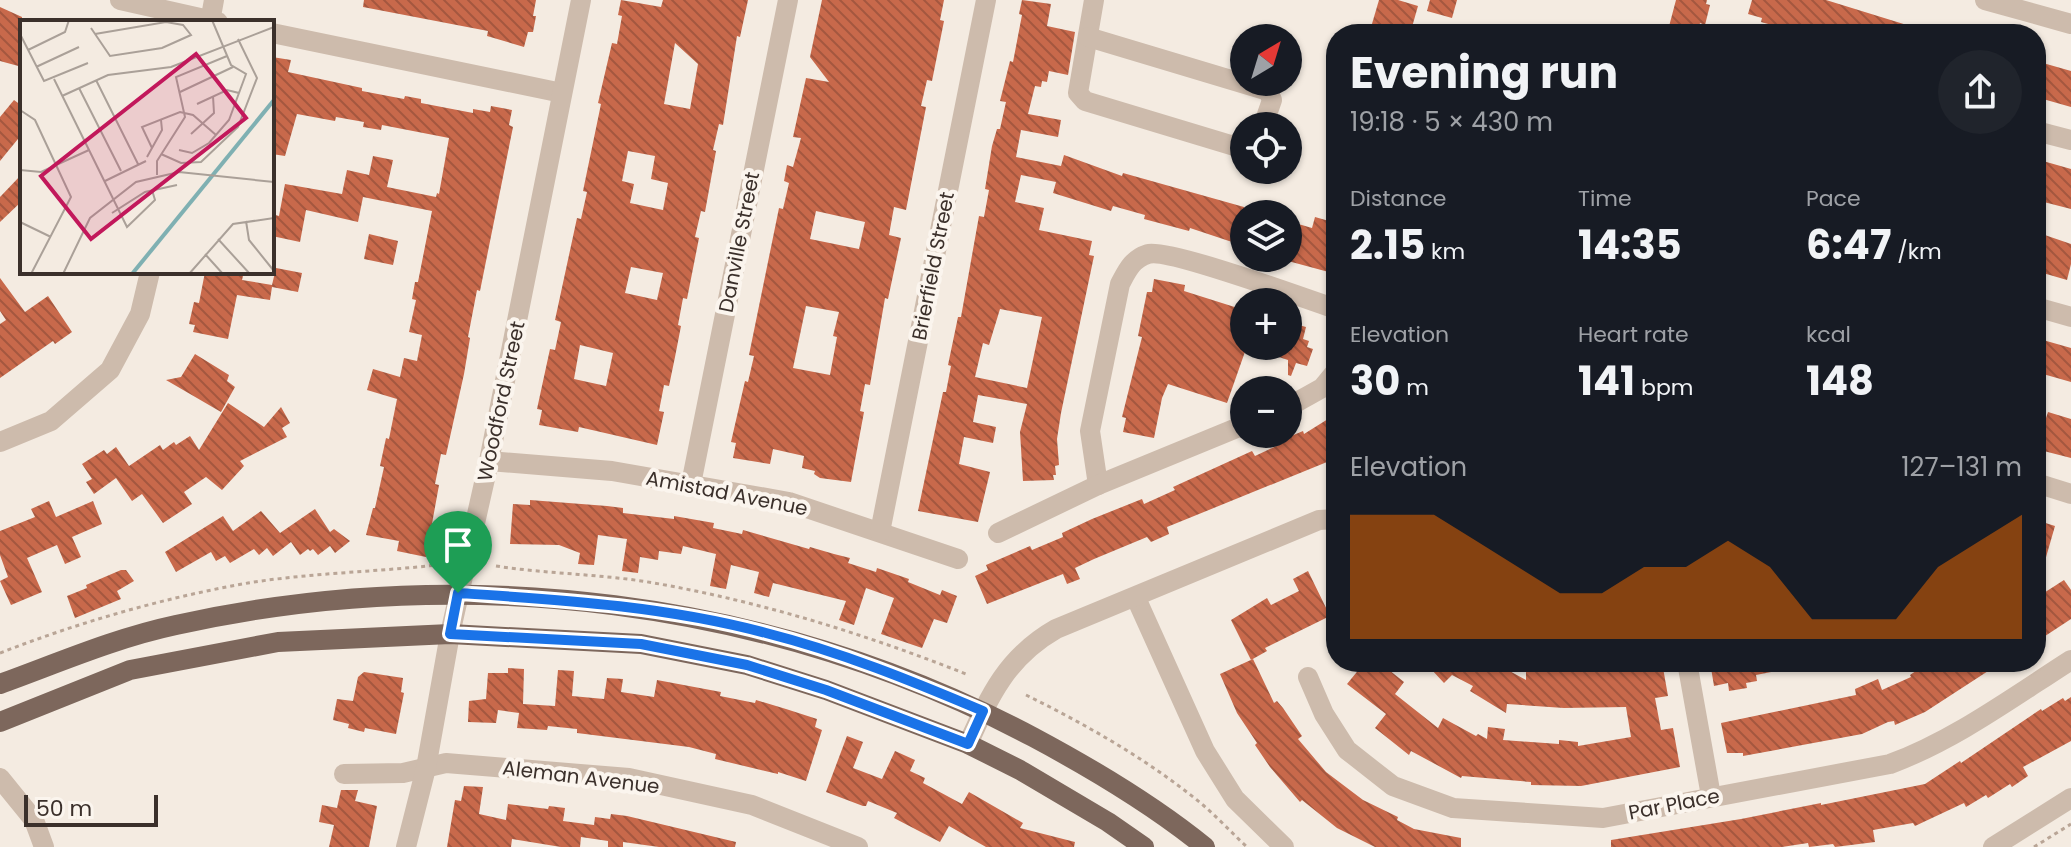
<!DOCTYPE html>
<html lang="en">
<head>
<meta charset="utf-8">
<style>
  body { margin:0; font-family:Poppins,sans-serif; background:#20242c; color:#f1f3f6; height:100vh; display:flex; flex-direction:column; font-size:30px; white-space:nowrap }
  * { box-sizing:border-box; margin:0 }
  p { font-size:26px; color:#9ea1a6 }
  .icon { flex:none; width:44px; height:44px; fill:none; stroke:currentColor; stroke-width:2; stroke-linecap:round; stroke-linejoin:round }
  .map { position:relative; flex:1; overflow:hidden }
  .side { position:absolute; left:1326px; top:24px; width:720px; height:648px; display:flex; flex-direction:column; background:#171b24; border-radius:32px; box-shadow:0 2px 6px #0004 }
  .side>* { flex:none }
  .needle { width:52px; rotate:38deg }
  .tools { position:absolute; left:1230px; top:24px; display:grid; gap:16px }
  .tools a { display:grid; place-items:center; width:72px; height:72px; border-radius:50%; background:#171b24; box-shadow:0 2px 6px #0004; font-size:40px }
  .scale { position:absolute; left:24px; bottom:20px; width:134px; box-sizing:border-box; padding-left:8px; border:4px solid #3b302b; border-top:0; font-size:22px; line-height:28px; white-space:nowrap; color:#3b302b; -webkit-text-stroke:6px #fbf5ee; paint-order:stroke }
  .pin { position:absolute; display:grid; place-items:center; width:68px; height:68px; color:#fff; margin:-82px -34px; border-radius:50% 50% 50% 0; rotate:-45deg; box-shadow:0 0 8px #0007 }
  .pin .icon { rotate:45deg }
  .round { display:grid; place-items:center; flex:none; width:84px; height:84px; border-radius:42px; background:#20242c }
  .summary { display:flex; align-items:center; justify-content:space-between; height:136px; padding:0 24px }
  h1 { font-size:44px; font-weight:700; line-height:60px }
  .metrics { display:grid; grid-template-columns:repeat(3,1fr); gap:12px; height:136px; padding:8px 24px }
  .metrics div { display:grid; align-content:center }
  .metrics b { font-size:40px; font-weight:700 }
  .metrics small { font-size:22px; font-weight:400 }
  .metrics p { font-size:22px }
  .chart { height:224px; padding:16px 24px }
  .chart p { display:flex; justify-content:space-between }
  .chart svg { width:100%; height:144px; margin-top:8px; fill:#b45309; opacity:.7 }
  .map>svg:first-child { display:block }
  .building { fill:url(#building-back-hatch); fill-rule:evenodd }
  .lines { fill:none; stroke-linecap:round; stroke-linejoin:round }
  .path { stroke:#b9a596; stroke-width:3; stroke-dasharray:4 4; stroke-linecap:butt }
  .minor { stroke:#cdbbac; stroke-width:20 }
  .major { stroke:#7d675c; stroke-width:20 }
  .route-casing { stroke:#fff; stroke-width:16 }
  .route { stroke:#1a73e8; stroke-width:10 }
  .labels { text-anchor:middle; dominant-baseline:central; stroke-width:8; stroke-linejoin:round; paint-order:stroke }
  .street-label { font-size:20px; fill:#3b302b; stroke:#fbf5ee }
  .inset-river { fill:none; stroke:#7fb0b2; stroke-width:4 }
  .inset-road { fill:none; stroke:#aaa098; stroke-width:2 }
  .view { fill:#c2185b; fill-opacity:0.15; stroke:#c2185b; stroke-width:4 }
  .inset-edge { fill:none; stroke:#3b302b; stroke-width:4 }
</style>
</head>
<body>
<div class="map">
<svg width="2071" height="847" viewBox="0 0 2071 847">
  <defs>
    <pattern id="building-back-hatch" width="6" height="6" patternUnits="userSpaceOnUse" patternTransform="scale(2)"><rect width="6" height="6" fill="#c8694b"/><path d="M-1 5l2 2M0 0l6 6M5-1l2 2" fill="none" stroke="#a4573f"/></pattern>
  </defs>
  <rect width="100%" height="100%" fill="#f4ebe1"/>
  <g class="building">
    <path d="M364,0H536L533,16H536L533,32H528L524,47L487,36L488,31L363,7Z"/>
    <path d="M621,0L661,7L663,0H748L740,37L737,36L723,125L719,124L713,150L716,151L705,212L701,211L695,237L699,238L687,299L683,298L678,325L681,326L675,357L669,386L664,385L659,411L664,412L657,445L579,427L578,432L539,425L542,410L537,409L550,349L555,350L561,322L555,320L577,218L581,219L587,192L583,191L601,104L598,103L612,43L617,44L622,16L618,15ZM675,43L698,64L690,109L664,104ZM628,151L655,156L651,179L668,183L663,210L630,203L634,184L622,181ZM631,267L663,273L657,300L625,293ZM580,345L613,353L606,386L574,379Z"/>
    <path d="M822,0H944L940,20L944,21L932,81L927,80L921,106L926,107L906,210L894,207L889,235L901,238L888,299L885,298L870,385L865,384L860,411L864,412L851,482L820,478L814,474L815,471L802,468L804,456L773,449L770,464L733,458L736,443L731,442L745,381L748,382L754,356L749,355L779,208L783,209L789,183L784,181L787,165L793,167L801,138L793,137L806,78L829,82L810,57ZM816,211L865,222L859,249L810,239ZM806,306L839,312L833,336L837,337L830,375L793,368Z"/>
    <path d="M1022,0L1051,4L1047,26L1075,32L1068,75L1049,71L1047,82L1042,81L1041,87L1035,86L1028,114L1061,120L1058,137L1021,130L1016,157L1061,166L1064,155L1122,176L1123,173L1244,207V246L1190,228L1189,231L1144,219L1145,215L1113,206L1111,211L1053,193L1056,182L1021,175L1015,202L1044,208L1039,230L1092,241L1089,255L1094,256L1061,413L1057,439L1059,465L1055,466L1056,475H1053L1054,480L1023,481L1020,432L1027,404L978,395L973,422L996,427L993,443L964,437L959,464L990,472L978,522L918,511L943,392H946L951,366L948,365L958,317H961L979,216L984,217L989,190L985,189L992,146L997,129H1000L1006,102L1000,101L1010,61L1013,62L1022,15L1019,14ZM1000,309L1042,317L1027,388L975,377L983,343L989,345Z"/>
    <path d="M1379,0H1398L1418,6L1410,34H1369Z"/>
    <path d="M1430,0H1457L1452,18L1427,11Z"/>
    <path d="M1676,0H1707L1706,4L1710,5L1705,25L1700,23L1697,34H1667Z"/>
    <path d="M1752,0H1826L1923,30L1922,34H1817L1806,31L1805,34L1761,22L1762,18L1748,14Z"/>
    <path d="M0,7L22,17V67L0,61Z"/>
    <path d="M272,57L291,60L288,72L362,88V91L404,99L405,96L421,99V103L473,113V109L490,112L491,106L512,110L509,125L513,127L480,291L477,290L468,337L470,338L464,374L446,455L441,454L435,484L439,485L426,557L397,551L399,541L366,535L373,508H375L384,467L380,466L386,438L389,439L397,399L367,390L373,369L400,377L404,358L417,361L422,335L409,332L416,300L412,299L415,282H418L432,211L363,197L358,222L306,210L300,242L272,236V214L279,216L285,184L342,194L347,170L369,175L373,156L393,160L387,187L436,197L437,193L439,194L449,138L382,125L381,130L363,127L364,122L336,117L335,121L297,114L285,156L272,154Z"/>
    <path d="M2036,61L2071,71V107L2036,97Z"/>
    <path d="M14,100L22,106V134L0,161V117Z"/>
    <path d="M2036,159L2071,169V209L2036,200Z"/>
    <path d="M22,174V201L0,222V197Z"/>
    <path d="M1315,217L1336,223V274L1288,261V221L1312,228Z"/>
    <path d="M2036,232L2071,244V264L2067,280L2036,271Z"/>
    <path d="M369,234L398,241L393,265L364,259Z"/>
    <path d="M276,268L302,273L298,292L272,287L270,300L237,295L228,339L193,332L195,325L189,324L194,302L199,303L205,272H244L242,280L272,285Z"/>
    <path d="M0,278L25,312L48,296L72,332L55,344L53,341L0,378V324L6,320L0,311Z"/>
    <path d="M1154,279L1185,285L1184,291L1244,310V346H1247L1227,403L1168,384L1162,398L1154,438L1123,432L1126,418L1122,417L1142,337L1138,336L1147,292H1152Z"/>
    <path d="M1288,322L1306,327L1303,339L1309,341L1307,347L1313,349L1307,366L1296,363L1291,376L1288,375V360L1253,349V346H1288Z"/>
    <path d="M2036,338L2071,348V382L2036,372Z"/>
    <path d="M195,354L229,375L227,381L235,387L221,412L166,380L181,377Z"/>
    <path d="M228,403L264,427L281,407L290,423L282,428L287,437L240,461L244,466L222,490L206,477L184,492L192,504L163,523L142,494L132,501L116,478L94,494L86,482L92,479L82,464L104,450L107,454L116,447L129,466L160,445L163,450L174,442L176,445L190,436L199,450Z"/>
    <path d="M2048,412L2071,419V458L2036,449V418L2045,421Z"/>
    <path d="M1336,414V456L1327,462L1167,527L1169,534L1151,542L1147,537L1094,559L1075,568L1080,579L1067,584L1063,574L987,604L975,576L988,570L986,565L1030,546L1032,550L1063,537L1062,533L1092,519L1142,499L1144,504L1175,490L1173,487L1252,451L1255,456L1285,442L1284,439L1303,431L1304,434Z"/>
    <path d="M530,500L607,506L623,508V513L674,519V516L714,523L713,528L742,534L743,530L809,549L810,547L834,554L850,558L848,563L876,572L877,568L909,579L908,582L940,595L942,590L957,596L947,623L934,619L922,648L881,634L894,598L866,588L854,625L839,620L846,601L773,583L769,597L754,593L759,572L731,565L726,589L710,586L716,554L683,546L681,554L659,551L658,560L640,557L638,573L622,571L627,539L598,535L594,565L578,564L580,553L559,545L510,544L513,504L530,505Z"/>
    <path d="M49,501L56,517L93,501L102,524L72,537L81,557L65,564L57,545L27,558L42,592L11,605L0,581L8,577L0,555V531L35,517L31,509Z"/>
    <path d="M315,509L330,532L334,529L350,541L335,553L330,546L318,555L313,549L310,551L308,549L300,555L291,542L273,556L267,548L259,555L254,549L230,563L225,556L216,561L211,552L176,572L165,552L223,516L233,531L261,511L280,533Z"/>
    <path d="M2036,520L2055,526L2040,578L2036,577Z"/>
    <path d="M121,570H126L134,581L117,591L121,599L75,618L67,596L87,588L86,585Z"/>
    <path d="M1308,571L1330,616L1265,648L1267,651L1251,660L1231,620L1267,598L1271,605L1299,591L1293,579Z"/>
    <path d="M2064,580L2071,590V619L2036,642V598Z"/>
    <path d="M1253,659L1274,703L1277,701L1283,708L1302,736L1298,739L1326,772L1363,800L1398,817L1397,820L1414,829L1461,838V847H1375L1337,828L1302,800L1300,802L1270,767L1255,745L1257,743L1237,713L1220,674Z"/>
    <path d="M1365,662H1379L1404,682L1395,694L1438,728L1443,718L1476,736L1478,734L1487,739L1488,727L1505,729L1503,740L1559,744V740L1578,742V746L1631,737L1626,707L1564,708L1507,704L1506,713L1470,691L1473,686L1452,675L1444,683L1431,669L1434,666L1426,662H1493L1526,680V671L1537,672V668L1570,671V669L1619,667L1618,664L1627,662H1662L1668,696L1655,698L1661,730L1673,728L1680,767L1581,786L1531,785V782L1462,776L1461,778L1411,751L1409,755L1375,728L1386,714L1347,684Z"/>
    <path d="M1710,662H1785L1786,669L1756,675L1757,681L1746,683L1747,688L1729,691L1728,683L1714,686Z"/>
    <path d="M1929,662H2002L1925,712L1895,725L1894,721L1888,722L1862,734L1743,756V753H1727L1721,723L1856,695L1855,689L1878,679L1882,690L1911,677L1910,675Z"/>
    <path d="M508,668L524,669L523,704L555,706L558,670L574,671L572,696L604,699L607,678L623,679L621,692L654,697L657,680L721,692L720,696L755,703L756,700L786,709L817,719L815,727L822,730L806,781L778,772V774L715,759L716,754L689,747L577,733V729L548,726L547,730L517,728L519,713L498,710L496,723L468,722L469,701L486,699L488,673H508Z"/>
    <path d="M364,672L403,678L401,692L404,693L396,734L365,728L364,732L348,728L349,724L333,720L337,699L353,701L358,677Z"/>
    <path d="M2071,697V741L2023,767L2028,776L2012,787L2010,784L1988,798L1986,795L1966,807L1964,803L1915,826L1913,823L1873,830L1875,842L1835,847L1833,844L1809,847L1808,843L1782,847H1611V840L1741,819L1821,803V805L1925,784L1960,761L1961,763L2041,709L2042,711L2063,698L2065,701Z"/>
    <path d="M847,736L863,742L853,768L882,779L895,751L915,760L910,771L925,778L923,783L962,804L969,792L1023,823L1020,828L1075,842L1074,847H986L949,826L940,842L894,818L897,813L868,801L866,806H863L826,792Z"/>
    <path d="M464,786L483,787L479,814L506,820L508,804L548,809L549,806L565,808L563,821L594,825L595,817L610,819L611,814L627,816L736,842L735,847H659L623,842V847H608V841L581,837L580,847H561L512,839L511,847H447L455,800L461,801Z"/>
    <path d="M341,790H358L355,801L377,806L369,847H329L334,825L319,822L322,805L337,808Z"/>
  </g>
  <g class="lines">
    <g class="path">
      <path d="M496,566C548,574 602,574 654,583C762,602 865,634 966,674"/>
      <path d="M0,653C80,622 163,598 248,583C310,573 374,572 437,565"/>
      <path d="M1026,695C1087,725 1150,761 1203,805C1218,818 1232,833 1247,847"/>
      <path d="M2034,847L2071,824"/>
    </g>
    <g class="minor">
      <path d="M120,0L218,22"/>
      <path d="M1094,0L1078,93L1085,101L1244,149"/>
      <path d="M1985,0L2071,24"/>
      <path d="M210,22L214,0"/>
      <path d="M272,33L562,93"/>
      <path d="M1088,37L1268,91L1272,100L1263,126"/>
      <path d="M2036,131L2071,140"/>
      <path d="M2036,307L2071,317"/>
      <path d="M1288,407L1322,388L1336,371"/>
      <path d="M0,442L51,421L110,370L140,314L150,272"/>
      <path d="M489,461L612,471L789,502L958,559"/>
      <path d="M2036,483L2071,494"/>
      <path d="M691,484L788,0"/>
      <path d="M1098,485L1090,431L1120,284C1127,271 1132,259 1148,254C1167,248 1307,299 1336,309"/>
      <path d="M880,532L986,0"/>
      <path d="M998,533L1098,485L1244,425"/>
      <path d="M1136,598L1205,751L1235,799L1284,847"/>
      <path d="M1687,662L1711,796"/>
      <path d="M1308,677L1324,714L1347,750L1393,786L1453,808L1603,818L1890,764C1955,740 2013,697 2071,660"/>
      <path d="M968,744C990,695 1007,657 1056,629L1319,520L1336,519"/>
      <path d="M344,774L403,773L446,763L629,778L752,805L858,847"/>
      <path d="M0,778L34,820L44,847"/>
      <path d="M406,847L426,768L450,634L489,461L581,0"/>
      <path d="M1993,847L2071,798"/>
    </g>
    <g class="major">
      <path d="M0,684C58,663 115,638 176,625C464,561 772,599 1033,737C1093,769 1152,804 1205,847"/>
      <path d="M0,722L130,670L278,642L450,634L641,644L747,665L826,690L968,744L1020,770L1108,822L1144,847"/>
    </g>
  </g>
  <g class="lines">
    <g class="route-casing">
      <path id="route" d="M458,593C562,600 665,606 766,633C841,652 912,681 983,711L968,744L826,690L747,665L641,644L450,634Z"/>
    </g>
    <use href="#route" class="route"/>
  </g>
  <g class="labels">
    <g class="street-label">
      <text transform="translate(739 242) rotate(-79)">Danville Street</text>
      <text transform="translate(933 266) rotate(-79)">Brierfield Street</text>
      <text transform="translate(501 401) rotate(-78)">Woodford Street</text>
      <text transform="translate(727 493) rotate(11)">Amistad Avenue</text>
      <text transform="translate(581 777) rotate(7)">Aleman Avenue</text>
      <text transform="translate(1674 804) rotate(-11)">Par Place</text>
    </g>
  </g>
  <g transform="translate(20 20)">
    <rect width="254" height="254" fill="#f4ebe1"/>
    <path class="inset-river" d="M112,254L254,80"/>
    <path class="inset-road" d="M71,8L90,36L142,28L171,15L163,5L146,2L75,14M0,14L24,61L68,43M8,30L45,12L49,0M16,47L59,27M34,59L107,207L135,180L132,170M76,60L118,144M59,68L101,151M160,72L213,47M42,76L88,55L151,47L254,7M177,84L207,70L219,73M0,90L15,100L51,177L11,254M171,114L194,93L193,76M132,128L122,107L160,92L173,95L196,115M159,130L172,133L189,123L209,100L226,54L211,45L192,0M141,134L161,143L181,142L218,107L237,58L218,19M127,137L142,110L141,100M0,150L21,152L69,130M137,155V141L165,97L156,57L207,36M85,161L126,141M92,193L125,172L157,165M226,201L229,220L254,251M0,202L31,217M198,219L230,254M185,234L203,254M43,254L70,198L116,162L159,152L254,162M169,254L213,204L254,198"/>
    <path class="view" d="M176,34L226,98L71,219L21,156Z"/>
    <rect width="254" height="254" class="inset-edge"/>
  </g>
</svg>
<div class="tools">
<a><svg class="needle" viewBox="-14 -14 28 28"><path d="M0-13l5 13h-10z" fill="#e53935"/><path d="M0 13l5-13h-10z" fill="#9ea1a6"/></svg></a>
<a><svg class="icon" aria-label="locate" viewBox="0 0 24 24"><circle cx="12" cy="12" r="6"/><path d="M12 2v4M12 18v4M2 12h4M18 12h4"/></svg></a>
<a><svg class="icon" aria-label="layers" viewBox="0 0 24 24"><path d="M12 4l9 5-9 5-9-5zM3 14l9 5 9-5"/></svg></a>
<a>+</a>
<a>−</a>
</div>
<div class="scale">50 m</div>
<div class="pin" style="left:458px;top:593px;background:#1e9e55"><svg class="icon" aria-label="arrive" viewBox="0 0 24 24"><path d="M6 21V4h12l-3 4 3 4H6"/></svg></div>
<section class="side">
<div class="summary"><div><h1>Evening run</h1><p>19:18 · 5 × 430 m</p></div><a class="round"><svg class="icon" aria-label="share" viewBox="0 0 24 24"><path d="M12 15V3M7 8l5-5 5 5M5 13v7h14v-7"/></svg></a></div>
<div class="metrics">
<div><p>Distance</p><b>2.15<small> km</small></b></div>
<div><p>Time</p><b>14:35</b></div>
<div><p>Pace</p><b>6:47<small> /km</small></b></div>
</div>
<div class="metrics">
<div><p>Elevation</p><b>30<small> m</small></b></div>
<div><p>Heart rate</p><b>141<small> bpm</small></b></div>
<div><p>kcal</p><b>148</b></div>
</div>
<div class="chart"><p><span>Elevation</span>127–131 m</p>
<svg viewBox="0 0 160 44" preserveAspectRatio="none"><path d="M0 44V6L10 6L20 6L30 14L40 22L50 30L60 30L70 22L80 22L90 14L100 22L110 38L120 38L130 38L140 22L150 14L160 6V44z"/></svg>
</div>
</section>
</div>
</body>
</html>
